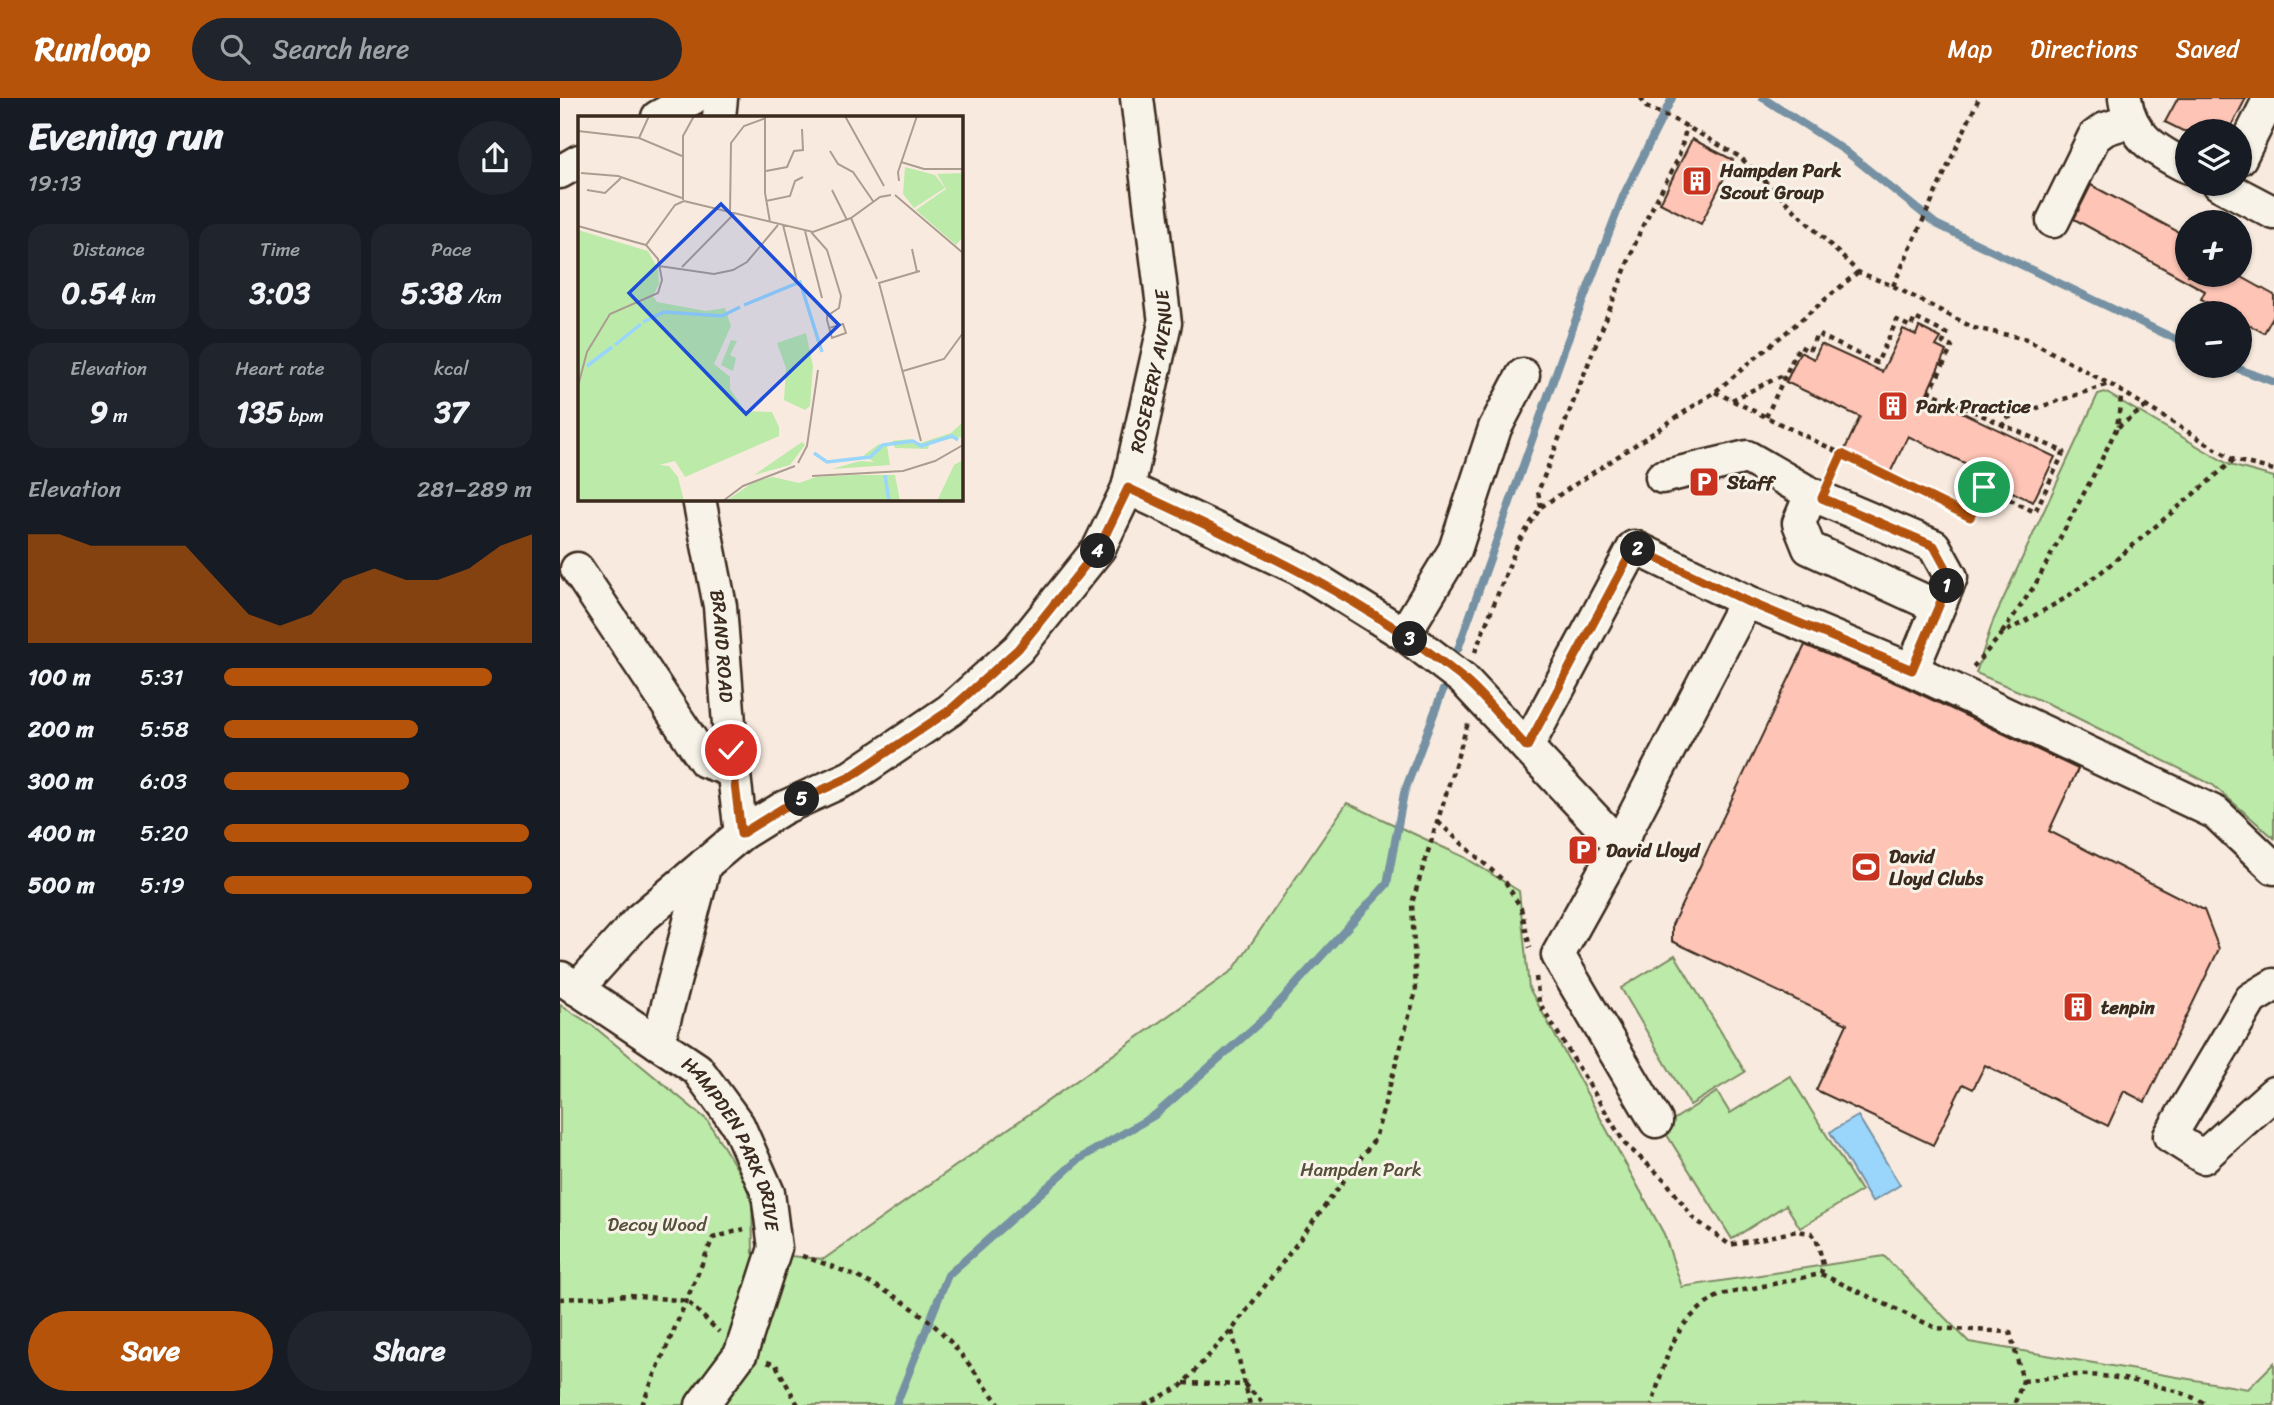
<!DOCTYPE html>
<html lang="en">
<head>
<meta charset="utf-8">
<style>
  body { margin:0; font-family:Sriracha,sans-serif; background:#20242c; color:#f1f3f6; height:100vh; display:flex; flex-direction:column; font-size:26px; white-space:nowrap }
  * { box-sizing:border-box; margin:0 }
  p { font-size:23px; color:#9ea1a6 }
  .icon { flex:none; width:38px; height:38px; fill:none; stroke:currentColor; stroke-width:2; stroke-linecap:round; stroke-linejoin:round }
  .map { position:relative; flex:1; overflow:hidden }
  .details { display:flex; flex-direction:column; background:#171b24; width:560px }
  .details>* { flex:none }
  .fabs { position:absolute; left:1615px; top:21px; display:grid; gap:14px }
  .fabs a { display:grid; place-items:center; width:77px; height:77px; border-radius:50%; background:#171b24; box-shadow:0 2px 5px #0004; font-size:35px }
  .pin { position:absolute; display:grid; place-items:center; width:60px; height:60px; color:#fff; margin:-30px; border:4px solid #fff; border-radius:50%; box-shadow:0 2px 7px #0007 }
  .km { position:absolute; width:35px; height:35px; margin:-18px; border-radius:50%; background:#222; color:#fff; font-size:19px; line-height:35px; text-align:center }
  .round { display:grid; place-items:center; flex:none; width:74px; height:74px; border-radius:37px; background:#20242c }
  .headline { display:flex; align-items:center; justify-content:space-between; height:119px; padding:0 28px }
  h1 { font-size:38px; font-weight:700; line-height:52px }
  .figures { display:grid; grid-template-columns:repeat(3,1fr); gap:10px; height:119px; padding:7px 28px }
  .figures div { display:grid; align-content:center; border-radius:18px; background:#20242c; text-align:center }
  .figures b { font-size:30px; font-weight:700 }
  .figures small { font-size:19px; font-weight:400 }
  .figures p { font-size:19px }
  .chart { height:196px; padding:14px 28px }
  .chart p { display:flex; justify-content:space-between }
  .chart svg { width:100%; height:126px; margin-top:7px; fill:#b45309; opacity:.7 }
  .button { display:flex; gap:14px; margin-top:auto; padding:14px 28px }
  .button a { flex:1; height:80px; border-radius:42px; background:#b45309; color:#fff; font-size:28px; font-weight:700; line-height:80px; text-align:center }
  .button a+a { background:#20242c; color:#f1f3f6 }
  ul { padding:0 28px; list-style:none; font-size:23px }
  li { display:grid; grid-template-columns:112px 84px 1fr; align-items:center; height:52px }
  li i { height:18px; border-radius:9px; background:#b45309 }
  header { display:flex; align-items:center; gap:42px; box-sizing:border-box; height:98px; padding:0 35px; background:#b45309; color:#fff }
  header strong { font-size:33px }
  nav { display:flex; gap:38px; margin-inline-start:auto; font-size:24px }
  .search { width:490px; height:63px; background:#20242c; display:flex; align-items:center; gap:18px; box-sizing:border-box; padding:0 24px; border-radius:38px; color:#9ea1a6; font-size:26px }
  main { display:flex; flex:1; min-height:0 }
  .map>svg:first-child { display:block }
  .green { fill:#bceaa9; stroke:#7c8a64; stroke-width:2 }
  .water { fill:#9ad6fb; stroke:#7491a3; stroke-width:2 }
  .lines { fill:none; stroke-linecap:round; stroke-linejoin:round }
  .stream { stroke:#7491a3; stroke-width:8 }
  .building { fill:#fec4b5; stroke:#3b2a1e; stroke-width:2 }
  .minor-casing { stroke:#3b2a1e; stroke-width:37 }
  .path { stroke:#3b2a1e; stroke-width:4.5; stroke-dasharray:5 5; stroke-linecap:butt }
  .minor { stroke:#f7f3e8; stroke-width:32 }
  .route-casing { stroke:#fff; stroke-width:14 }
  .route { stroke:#b45309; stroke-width:9 }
  .labels { text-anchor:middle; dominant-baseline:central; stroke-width:6; stroke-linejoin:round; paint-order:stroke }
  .poi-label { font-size:19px; font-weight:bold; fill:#3b2a1e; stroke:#f7f3e8; text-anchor:start }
  .street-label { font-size:19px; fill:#3b2a1e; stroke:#f7f3e8 }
  .park-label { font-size:19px; fill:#55503a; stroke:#f7f3e8 }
  .inset-river { fill:none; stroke:#9ad6fb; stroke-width:3.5 }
  .inset-road { fill:none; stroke:#ac9d91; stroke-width:2 }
  .view { fill:#1d4ed8; fill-opacity:0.15; stroke:#1d4ed8; stroke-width:3.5 }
  .inset-edge { fill:none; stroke:#3b2a1e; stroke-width:3.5 }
</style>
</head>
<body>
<header>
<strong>Runloop</strong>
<div class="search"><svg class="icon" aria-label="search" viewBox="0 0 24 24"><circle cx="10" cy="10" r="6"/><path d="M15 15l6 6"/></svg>Search here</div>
<nav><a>Map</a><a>Directions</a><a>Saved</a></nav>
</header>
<main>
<section class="details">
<div class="headline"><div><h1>Evening run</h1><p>19:13</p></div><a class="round"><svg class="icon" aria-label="share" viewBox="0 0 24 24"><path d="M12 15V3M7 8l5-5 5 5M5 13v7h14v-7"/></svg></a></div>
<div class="figures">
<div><p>Distance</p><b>0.54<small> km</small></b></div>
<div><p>Time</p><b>3:03</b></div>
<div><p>Pace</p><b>5:38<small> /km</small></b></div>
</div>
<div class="figures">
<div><p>Elevation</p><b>9<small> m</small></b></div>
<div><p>Heart rate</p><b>135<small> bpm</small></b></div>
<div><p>kcal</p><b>37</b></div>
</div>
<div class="chart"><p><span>Elevation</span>281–289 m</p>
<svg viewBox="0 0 160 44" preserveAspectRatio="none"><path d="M0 44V6L10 6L20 10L30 10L40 10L50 10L60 22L70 34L80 38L90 34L100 22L110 18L120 22L130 22L140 18L150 10L160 6V44z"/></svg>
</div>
<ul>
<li><b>100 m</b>5:31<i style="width:87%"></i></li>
<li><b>200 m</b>5:58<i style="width:63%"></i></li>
<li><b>300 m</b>6:03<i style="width:60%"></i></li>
<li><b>400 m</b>5:20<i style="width:99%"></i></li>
<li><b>500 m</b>5:19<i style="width:100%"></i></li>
</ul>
<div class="button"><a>Save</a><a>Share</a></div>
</section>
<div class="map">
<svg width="1714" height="1307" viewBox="0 0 1714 1307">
  <rect width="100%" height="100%" fill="#f8eade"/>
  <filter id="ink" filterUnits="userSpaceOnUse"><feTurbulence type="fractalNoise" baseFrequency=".0143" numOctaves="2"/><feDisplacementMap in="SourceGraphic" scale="14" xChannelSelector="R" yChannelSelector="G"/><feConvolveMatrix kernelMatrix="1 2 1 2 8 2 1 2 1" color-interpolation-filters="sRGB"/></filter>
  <g filter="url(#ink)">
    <g class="green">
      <path d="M1545,294L1670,367L1714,379V740L1653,687L1491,607L1416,575L1433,523L1538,296Z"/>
      <path d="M787,705L904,759L959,793L969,890L1104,1136L1122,1189L1324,1158L1409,1244L1688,1291L1714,1265V1307H0V907L32,927L147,1022L192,1095L193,1155L264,1161L673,872Z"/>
      <path d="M1115,857L1185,974L1130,1007L1061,890Z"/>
      <path d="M1230,978L1301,1093L1240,1130L1226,1107L1172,1141L1102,1029L1157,994L1170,1015Z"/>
    </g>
    <path class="water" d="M1298,1018L1340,1087L1312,1104L1270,1034Z"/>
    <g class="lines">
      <g class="stream">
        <path d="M1203,0L1284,52L1376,126L1628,247"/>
        <path d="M1671,268L1714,284"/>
        <path d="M898,551L1004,252L1064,96L1112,0"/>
        <path d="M336,1307L388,1177L519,1061L595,1017L707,918L827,786L844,695L883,592"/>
      </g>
    </g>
    <g class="building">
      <path d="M1618,0H1686L1669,33H1623L1605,24Z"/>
      <path d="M1132,41L1173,62L1141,126L1100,105Z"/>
      <path d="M1531,87L1628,139V177H1678L1714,197V217L1704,235L1680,222V215H1668L1641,201L1645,193L1514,121Z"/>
      <path d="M1359,229L1381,240L1376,248L1386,253L1366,297L1495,359L1473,404L1431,384L1434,379L1348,338L1330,375L1284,353L1300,319L1226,284L1240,254L1254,261L1261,246L1322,274L1343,231L1356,237Z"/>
      <path d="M1245,547L1345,589L1518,671L1489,733L1644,812L1659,851L1585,1004L1564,993L1548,1028L1425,967L1413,991L1403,986L1373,1047L1256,992L1287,926L1112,843V827Z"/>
    </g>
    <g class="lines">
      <g class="minor-casing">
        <g id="minor">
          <path d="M1565,0C1570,38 1596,53 1628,69"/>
          <path d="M98,19L133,0"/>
          <path d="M159,19L161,0"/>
          <path d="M1680,60L1710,0"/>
          <path d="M0,74L19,63"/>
          <path d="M1659,86L1714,115"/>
          <path d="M1493,123L1534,39L1545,31L1570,23"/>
          <path d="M1102,379L1187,359L1251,396"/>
          <path d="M568,390L738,470L844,536L903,581L1059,747L1186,503"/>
          <path id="s1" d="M139,401L160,508L171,652L181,736"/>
          <path d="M17,471L145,663L173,673"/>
          <path d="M844,536L895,452L935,330L963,277"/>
          <path d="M1352,572L1391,479L1374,448L1251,396L1239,425L1249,450L1378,509"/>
          <path d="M967,649L1074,449L1186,503L1352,572L1656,715L1714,770"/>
          <path d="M1059,747L998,857L1096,1023"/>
          <path id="s2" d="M1,880L137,971L178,1027L208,1095L215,1150L181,1255L142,1307"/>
          <path d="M1714,887L1691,901L1610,1038L1643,1059L1714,995"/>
          <path id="s3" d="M17,891L79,822L181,736L223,710L291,679L390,612L458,551L539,450L568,390L605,225L577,0"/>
          <path d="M98,945L145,766"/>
        </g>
      </g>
      <g class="path">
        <path d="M1081,0L1086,9L1119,24L1180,59L1298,174L1333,188L1414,230L1467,241L1553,288L1674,362L1714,372"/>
        <path d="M1333,188L1419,0"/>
        <path d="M1155,294L1282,356L1273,377"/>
        <path d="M1172,302L1225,276"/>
        <path d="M1206,319L1239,248L1249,253L1257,236L1317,265L1337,222L1351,229L1355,220L1387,236L1383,245L1392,249L1370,294L1504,354L1475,414L1424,389L1410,419L1282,356"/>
        <path d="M1442,329L1447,320L1549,286"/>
        <path d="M1558,329L1587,308"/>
        <path d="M981,409L978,394L1081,131L1118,61L1127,28"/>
        <path d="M1442,535L1475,487L1540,365L1557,329L1562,293"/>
        <path d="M915,554L958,445L981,409L1155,294L1298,174"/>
        <path d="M1413,569L1442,536L1504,501L1539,476L1674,362"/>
        <path d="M878,724L946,785L961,810L970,850"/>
        <path d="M976,879L979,904L1065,1046L1105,1082L1133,1120L1170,1147L1237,1133L1251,1135L1256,1140L1260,1154L1263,1167L1261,1176L1160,1197C1111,1225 1107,1258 1092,1307"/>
        <path d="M242,1158C294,1175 347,1198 386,1239C406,1260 422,1285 440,1307"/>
        <path d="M1261,1176L1376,1230L1450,1234L1463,1283L1454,1307"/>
        <path d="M0,1201L69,1197L127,1203L159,1234"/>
        <path d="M672,1233L690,1307"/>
        <path d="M207,1264L216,1267L238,1307"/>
        <path d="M1463,1283C1480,1281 1499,1278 1516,1277C1546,1275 1623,1290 1647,1307"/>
        <path d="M624,1285L685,1287L705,1307"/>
        <path d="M82,1307L153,1140L184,1131"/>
        <path d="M584,1307L620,1289L672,1232L815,1041L856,893L852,805L908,625"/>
      </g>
      <use href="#minor" class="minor"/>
    </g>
  </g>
  <g class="lines" filter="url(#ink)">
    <g class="route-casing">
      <path id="route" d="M171,652L181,736L223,710L290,679L390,612L458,551L539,450L568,390C685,445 800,496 901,579C925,598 945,626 967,649L1074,449L1186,503L1352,572L1391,479L1374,448L1262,400L1282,356L1410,419L1424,389"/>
    </g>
    <use href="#route" class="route"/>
  </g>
  <defs>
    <g id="building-square" transform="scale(1.575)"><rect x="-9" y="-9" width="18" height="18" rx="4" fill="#c8321e" stroke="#f7f3e8"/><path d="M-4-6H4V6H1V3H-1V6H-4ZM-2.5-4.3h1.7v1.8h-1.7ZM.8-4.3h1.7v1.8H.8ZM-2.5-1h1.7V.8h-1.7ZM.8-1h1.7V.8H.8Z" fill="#fff"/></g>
    <g id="parking-square" transform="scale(1.575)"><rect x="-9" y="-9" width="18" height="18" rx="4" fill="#c8321e" stroke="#f7f3e8"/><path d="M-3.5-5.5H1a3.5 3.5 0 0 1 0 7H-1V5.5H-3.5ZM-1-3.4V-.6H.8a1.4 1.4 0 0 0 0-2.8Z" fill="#fff"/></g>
    <g id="stadium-square" transform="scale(1.575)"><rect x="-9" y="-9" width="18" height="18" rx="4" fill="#c8321e" stroke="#f7f3e8"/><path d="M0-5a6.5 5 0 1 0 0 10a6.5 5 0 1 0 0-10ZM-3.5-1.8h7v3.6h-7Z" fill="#fff"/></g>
  </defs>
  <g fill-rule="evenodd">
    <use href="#building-square" x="1137" y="83"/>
    <use href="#building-square" x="1333" y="308"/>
    <use href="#parking-square" x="1144" y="384"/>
    <use href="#parking-square" x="1023" y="752"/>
    <use href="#stadium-square" x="1306" y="769"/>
    <use href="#building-square" x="1518" y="909"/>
  </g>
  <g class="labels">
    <g class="poi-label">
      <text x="1160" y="72">Hampden Park<tspan x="1160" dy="22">Scout Group</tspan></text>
      <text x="1356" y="308">Park Practice</text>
      <text x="1167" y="384">Staff</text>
      <text x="1046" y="752">David Lloyd</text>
      <text x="1329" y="758">David<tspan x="1329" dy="22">Lloyd Clubs</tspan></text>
      <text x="1541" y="909">tenpin</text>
    </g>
    <g class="street-label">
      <text stroke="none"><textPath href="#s3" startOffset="877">ROSEBERY AVENUE</textPath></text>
      <text stroke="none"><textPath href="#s1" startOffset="149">BRAND ROAD</textPath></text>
      <text stroke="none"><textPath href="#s2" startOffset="247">HAMPDEN PARK DRIVE</textPath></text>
    </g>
    <g class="park-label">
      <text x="801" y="1071">Hampden Park</text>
      <text x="97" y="1126">Decoy Wood</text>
    </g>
  </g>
  <g transform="translate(18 18)">
    <rect width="385" height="385" fill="#f8eade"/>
    <path d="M327,51L357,59L367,72L336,92L325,78ZM385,57V121L378,129L338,94L368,73L359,58ZM0,114L70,135L80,153L81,168L75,180L79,186L128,195L147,192L153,210L136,248L152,261V273L167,295L194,296L201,311V320L107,361L97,345L81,349L91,350L100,361L106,385H0ZM228,217L235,250L232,290L227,294L206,284L208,252L199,227ZM153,224L159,225L152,239L158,242L155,255L143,249ZM385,306L383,321L352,326L350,333L317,332L314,325L332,323L342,327L373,317ZM224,326L227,329L212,349L176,359ZM301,328L309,330L312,349L254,353L282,345L296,346L286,339ZM385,344V385H359L376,349ZM276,359H317L322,385H148L177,365L195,361L221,367L238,361Z" fill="#bceaa9"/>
    <path class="inset-river" d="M166,189L222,166L244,236M65,206L86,196L144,200L162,191M37,229L63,208M9,250L34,231M236,337L249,346L292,341L305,329L335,325L343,330L374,320L380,324M307,359L311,385"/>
    <path class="inset-road" d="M187,0V77L192,106M267,0L306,70M0,15L61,22L104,40M61,22L71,0M252,35L260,48L275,56L295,85M323,46L346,53H385M188,55L209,51L216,35L225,34L224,13M3,57L40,60L104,82M321,65L320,56L339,0M9,74L27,77L43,62M254,74L269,104M317,79L385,137M105,84V20L116,0M106,85L235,116L273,102L302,81L313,79M188,85L212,80L217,65L225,61M152,97L153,27L166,10L188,2M273,102L299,163M205,109L219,165M0,110L68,129L97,89L106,85M227,115L244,182M233,116L249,134L263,180L261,192L249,200V204L254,222L268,217L265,208L251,212M334,133L339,156M81,150L136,158L155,154L169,146L200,109M104,151L156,98M342,155L301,167L343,325M325,255L366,243L385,217M0,270L9,236L32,198L80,177L84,164L80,143L68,129M220,347L229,330L240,254M234,360L325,355L357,345L385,329M145,385L165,370L217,350"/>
    <path class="view" d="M143,88L261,209L168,298L51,177Z"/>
    <rect width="385" height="385" class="inset-edge"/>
  </g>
</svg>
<div class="fabs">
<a><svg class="icon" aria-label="layers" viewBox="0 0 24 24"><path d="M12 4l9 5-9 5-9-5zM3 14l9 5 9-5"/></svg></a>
<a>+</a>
<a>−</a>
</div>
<div class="pin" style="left:1424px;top:389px;background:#1e9e55"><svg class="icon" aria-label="arrive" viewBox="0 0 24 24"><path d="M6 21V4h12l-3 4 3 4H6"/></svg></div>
<div class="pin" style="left:171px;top:652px;background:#d93025"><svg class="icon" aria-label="check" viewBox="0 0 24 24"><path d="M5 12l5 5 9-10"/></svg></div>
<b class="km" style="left:1387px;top:488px">1</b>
<b class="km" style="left:1078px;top:451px">2</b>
<b class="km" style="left:850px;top:541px">3</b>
<b class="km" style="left:538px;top:453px">4</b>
<b class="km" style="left:242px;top:701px">5</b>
</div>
</main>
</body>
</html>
